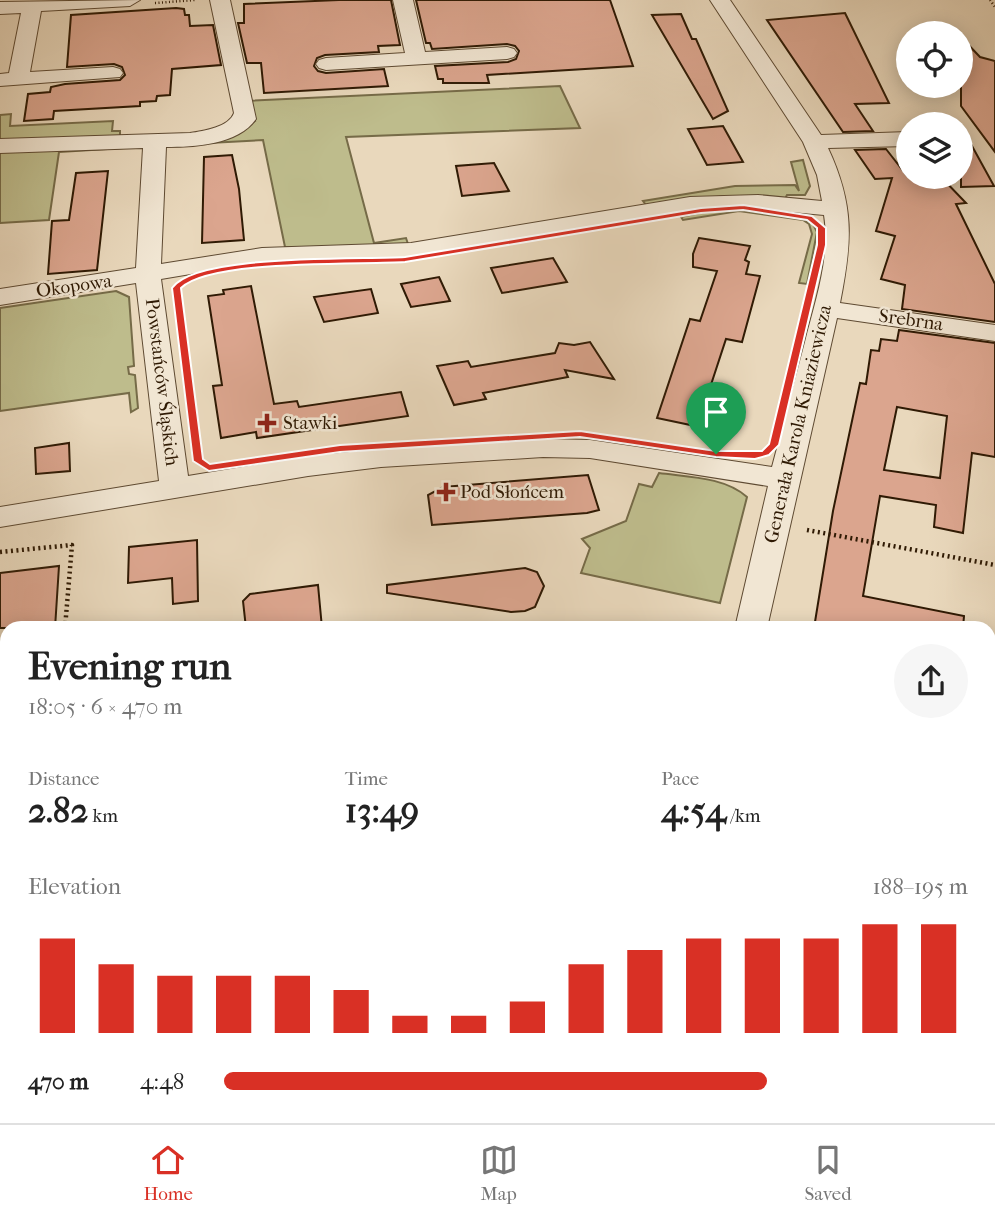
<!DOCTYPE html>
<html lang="en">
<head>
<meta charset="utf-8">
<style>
  body { margin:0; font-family:"IM FELL French Canon",serif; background:#f6f6f6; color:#222; height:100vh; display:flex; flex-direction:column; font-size:26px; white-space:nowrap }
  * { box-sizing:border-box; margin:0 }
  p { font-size:23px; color:#767676 }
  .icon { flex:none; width:38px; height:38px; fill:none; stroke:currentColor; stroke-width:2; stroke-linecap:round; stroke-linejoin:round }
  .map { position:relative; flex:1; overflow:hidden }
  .panel { position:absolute; left:0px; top:621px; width:996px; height:502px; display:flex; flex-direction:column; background:#fff; border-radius:21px 21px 0 0; box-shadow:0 4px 18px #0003 }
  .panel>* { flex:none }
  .buttons { position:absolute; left:896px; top:21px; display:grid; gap:14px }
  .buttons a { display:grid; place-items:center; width:77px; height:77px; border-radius:50%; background:#fff; box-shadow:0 4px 18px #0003; font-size:35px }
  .pin { position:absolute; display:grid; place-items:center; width:60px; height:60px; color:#fff; margin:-72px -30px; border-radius:50% 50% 50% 0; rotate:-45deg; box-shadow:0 0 7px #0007 }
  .pin .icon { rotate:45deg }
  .round { display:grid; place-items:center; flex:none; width:74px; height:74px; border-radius:37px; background:#f6f6f6 }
  .head { display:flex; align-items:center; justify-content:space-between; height:119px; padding:0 28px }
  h1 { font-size:38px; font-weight:700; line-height:52px }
  .stats { display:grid; grid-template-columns:repeat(3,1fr); gap:10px; height:119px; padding:7px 28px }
  .stats div { display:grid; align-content:center }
  .stats b { font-size:35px; font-weight:700 }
  .stats small { font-size:19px; font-weight:400 }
  .stats p { font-size:19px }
  .chart { height:196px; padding:14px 28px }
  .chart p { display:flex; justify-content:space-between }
  .chart svg { width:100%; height:126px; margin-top:7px; stroke:#d93025; stroke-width:6 }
  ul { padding:0 28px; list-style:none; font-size:23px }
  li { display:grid; grid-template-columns:112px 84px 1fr; align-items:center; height:52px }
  li i { height:18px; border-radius:9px; background:#d93025 }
  .dock { display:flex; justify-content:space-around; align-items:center; height:98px; border-top:2px solid #e0e0e0; background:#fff; font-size:19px; color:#767676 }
  .dock a { display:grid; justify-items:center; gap:4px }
  .dock .current { color:#d93025 }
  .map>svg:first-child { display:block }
  .green { fill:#bebc8c; stroke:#766b48; stroke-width:2 }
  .building { fill:#dba58e; stroke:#2f1a04; stroke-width:2; fill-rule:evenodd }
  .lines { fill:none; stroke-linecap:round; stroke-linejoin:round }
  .street-casing { stroke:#5e4a32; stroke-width:2 }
  .secondary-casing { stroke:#2f1a04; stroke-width:3 }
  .path-far2 { stroke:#2f1a04; stroke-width:2.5; stroke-dasharray:1 2.5; stroke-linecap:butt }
  .path-far1 { stroke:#2f1a04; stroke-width:4.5; stroke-dasharray:2 3.5; stroke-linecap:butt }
  .path { stroke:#2f1a04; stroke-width:5; stroke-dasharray:2 4.5; stroke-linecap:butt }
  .street { fill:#f1e6d3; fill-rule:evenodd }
  .secondary { fill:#f1e6d3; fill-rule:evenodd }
  .route { fill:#d93025; stroke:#fff; stroke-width:2; fill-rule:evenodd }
  .poi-dot { fill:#8f2418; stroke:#f1e6d3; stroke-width:2.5 }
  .labels { text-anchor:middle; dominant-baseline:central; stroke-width:5; stroke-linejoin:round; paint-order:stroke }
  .street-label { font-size:19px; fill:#2f1a04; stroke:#f1e6d3 }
  .poi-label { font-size:19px; fill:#2f1a04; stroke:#f1e6d3; text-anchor:start }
</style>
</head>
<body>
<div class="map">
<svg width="995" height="1123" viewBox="0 0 995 1123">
  <rect width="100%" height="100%" fill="#e9d8bc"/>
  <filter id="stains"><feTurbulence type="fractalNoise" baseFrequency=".00286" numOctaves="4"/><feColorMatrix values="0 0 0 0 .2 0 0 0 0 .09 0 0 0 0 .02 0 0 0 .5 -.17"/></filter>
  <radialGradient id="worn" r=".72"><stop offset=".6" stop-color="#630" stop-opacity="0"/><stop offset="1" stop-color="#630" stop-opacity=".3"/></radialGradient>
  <g class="green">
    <path d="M560,86L580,128L346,137L374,243L406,238L408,244L366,248L285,247L263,140L190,144L239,132L255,121L246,101Z"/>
    <path d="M11,114L10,126L113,121L112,131H120V137L0,144V115Z"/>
    <path d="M124,148L59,152L49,220L0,223V149Z"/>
    <path d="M803,160L810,186L805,195H787L785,199L725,196L646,205L643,201L735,186L795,185L799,191L791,162Z"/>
    <path d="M749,210L789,215L812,222L817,232L807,284L799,283L812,234L809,224L803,220L739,211L683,220L681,217L709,211Z"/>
    <path d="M116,291L129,297L134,366L128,367L129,374L135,375L138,408L131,412L129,393L0,411V308Z"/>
    <path d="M659,473C688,477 725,477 747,497L720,603L581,573L590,548L582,539L626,521L639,484L652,487Z"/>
  </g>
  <g class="building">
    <path d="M339,0H391L400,45L378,46L379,52L325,55L317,58L314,66L318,71L326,73L384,69L388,86L264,93L261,63H247L238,23H244V4Z"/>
    <path d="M416,0H610L633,66L487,75L489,83H443V79H438L435,66L508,62L516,59L519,51L515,46L507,44L432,49L430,43H426Z"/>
    <path d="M176,8L184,9L185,15H189L190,26L213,25L221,65L172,69L170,95L157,96L156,101L140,102V106L54,111L53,119L24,121L28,94L50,92L51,87L65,84L120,80L125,75L122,67L114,64L67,67L71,15Z"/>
    <path d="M845,13L889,103L855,104L873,131L843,132L767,20Z"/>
    <path d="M681,14L692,39H696L728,111L713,119L652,15Z"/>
    <path d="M961,37L980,57L995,61V152L961,106Z"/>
    <path d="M723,126L743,162L707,165L688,129Z"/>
    <path d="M961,126L994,186L961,187Z"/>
    <path d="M886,149L908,177H941L966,203L956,204L995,284V322L902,309L905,285L881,279L895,236L876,231L892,178L875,179L855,150Z"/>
    <path d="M232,155L239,189L244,240L202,243L204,157Z"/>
    <path d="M494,163L509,191L462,196L456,166Z"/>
    <path d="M108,171L97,270L48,274L52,221L69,220L76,173Z"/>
    <path d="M699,238L750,246L745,260L749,262L746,274L760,276L742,342L726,339L705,403L727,407L719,431L657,418L690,319L700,321L717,271L693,267V254Z"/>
    <path d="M553,258L567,282L502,293L491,268Z"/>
    <path d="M439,277L450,301L411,307L401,284Z"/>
    <path d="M251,286L274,404L297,401L299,407L401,392L408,416L257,438L256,432L221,438L213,386L222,385L208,296L224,294L223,290Z"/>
    <path d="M371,289L378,313L324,322L314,297Z"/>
    <path d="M899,330L995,343V457L972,453L963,533L934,527L936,505L880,496L863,596L964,616L963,628H814L833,511L860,383L866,384L871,350L879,351L881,339L897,341ZM897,407L947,416L940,478L884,470Z"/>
    <path d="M590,342L614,379L565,370L568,377L483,393L486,399L454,405L437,366L468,361L471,367L555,353L559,343L574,345Z"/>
    <path d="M69,443L70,471L36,474L35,448Z"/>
    <path d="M588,475L599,510L587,513L432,525L428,495L443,487Z"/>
    <path d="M197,540L198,601L173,604L172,578L128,583L129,547Z"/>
    <path d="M59,566L55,628H0V573Z"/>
    <path d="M525,568L537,572L544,586L535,607L525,611L511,612L387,593V585Z"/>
    <path d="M318,585L322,628H246L243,601L250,594Z"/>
  </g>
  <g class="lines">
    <g class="street-casing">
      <g id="street">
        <path d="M140,0L130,6L41,11L30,72L113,67L120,69L123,73L120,77L0,86V74L9,73L21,13L0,14V2Z"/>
        <path d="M210,0H230L256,119C238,145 194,147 166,147L161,264L262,248L411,243L690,197L758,195L822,201L817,175L803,142L710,0H730L821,135L908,132V146L828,148C855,206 852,242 840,303L995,325V341L837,318L767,628H735L768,486L590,458L543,457L381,467L308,476L0,527V507L159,481L136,283L0,305V289L136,268L143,148L0,153V139L190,133C204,131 229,127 234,113ZM758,209L824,215C831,257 815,301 805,342C794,384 783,426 772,467L590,440L543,439L381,449L308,456L188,476L161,279L262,262L411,257L690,211Z"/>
        <path d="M393,0H413L425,52L507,47L514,49L517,53L514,57L507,59L326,70L319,68L316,64L319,60L326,58L405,53Z"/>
        <path d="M618,1116H662L661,1123H617Z"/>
      </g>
    </g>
    <g class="secondary-casing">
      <g id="secondary">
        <path d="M7,816V854L0,856V818Z"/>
        <rect x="989" y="911" width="6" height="42"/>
      </g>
    </g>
    <g class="path-far2">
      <path d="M990,0L995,7"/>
      <path d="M155,3L195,0"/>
    </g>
    <g class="path-far1">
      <path d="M807,530L995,565"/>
      <path d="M0,552L72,545L65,628"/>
    </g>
    <g class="path">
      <path d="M0,718H7"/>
      <path d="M0,782L7,781"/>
      <path d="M989,888L995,889"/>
      <path d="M0,921H7"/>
      <path d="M989,998H995"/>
      <path d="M595,1123L597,1116"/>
    </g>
    <use href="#street" class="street"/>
    <use href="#secondary" class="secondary"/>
  </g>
  <path class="route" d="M743,205L812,216L826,228V245L779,445L769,455L755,459L716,457L580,437L340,452L209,471L193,461L172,288C196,253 360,260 405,257L701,208ZM743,210L807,220L817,228V245L769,444L762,451H716L580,431L340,445L210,464L203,459L181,288C210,259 359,265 405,262L701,213Z"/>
  <g class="poi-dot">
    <path d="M263.5 412.5h7v7h7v7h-7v7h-7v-7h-7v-7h7z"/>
    <path d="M442.5 481.5h7v7h7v7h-7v7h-7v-7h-7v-7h7z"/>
  </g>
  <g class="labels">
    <g class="street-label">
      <text transform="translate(74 286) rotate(-8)">Okopowa</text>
      <text transform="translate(911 320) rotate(8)">Srebrna</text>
      <text transform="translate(162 382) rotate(83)">Powstańców Śląskich</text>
      <text transform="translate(798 424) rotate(-77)">Generała Karola Kniaziewicza</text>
    </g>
    <g class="poi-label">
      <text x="283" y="423">Stawki</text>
      <text x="460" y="492">Pod Słońcem</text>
    </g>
  </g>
  <rect width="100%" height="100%" filter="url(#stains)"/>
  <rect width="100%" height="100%" fill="url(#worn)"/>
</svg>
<div class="buttons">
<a><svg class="icon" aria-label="locate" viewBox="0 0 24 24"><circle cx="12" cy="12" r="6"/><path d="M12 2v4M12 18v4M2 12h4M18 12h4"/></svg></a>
<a><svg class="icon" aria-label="layers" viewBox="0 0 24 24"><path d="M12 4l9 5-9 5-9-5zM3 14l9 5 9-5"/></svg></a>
</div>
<div class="pin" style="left:716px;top:454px;background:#1e9e55"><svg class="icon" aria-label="arrive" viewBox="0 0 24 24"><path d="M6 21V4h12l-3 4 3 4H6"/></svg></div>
<section class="panel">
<div class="head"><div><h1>Evening run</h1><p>18:05 · 6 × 470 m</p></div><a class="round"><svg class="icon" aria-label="share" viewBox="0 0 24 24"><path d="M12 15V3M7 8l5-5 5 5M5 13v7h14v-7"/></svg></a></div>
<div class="stats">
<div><p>Distance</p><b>2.82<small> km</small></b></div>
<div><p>Time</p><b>13:49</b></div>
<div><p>Pace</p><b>4:54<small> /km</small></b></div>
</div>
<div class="chart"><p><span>Elevation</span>188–195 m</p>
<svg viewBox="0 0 160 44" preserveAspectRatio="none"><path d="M5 44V11M15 44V20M25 44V24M35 44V24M45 44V24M55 44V29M65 44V38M75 44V38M85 44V33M95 44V20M105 44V15M115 44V11M125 44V11M135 44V11M145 44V6M155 44V6"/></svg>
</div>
<ul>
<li><b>470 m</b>4:48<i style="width:73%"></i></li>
</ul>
</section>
</div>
<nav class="dock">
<a class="current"><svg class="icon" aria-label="home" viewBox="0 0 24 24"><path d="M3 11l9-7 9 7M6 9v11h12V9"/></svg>Home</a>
<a><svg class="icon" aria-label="map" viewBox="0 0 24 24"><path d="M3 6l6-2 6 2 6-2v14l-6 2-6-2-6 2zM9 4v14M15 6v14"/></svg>Map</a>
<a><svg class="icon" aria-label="saved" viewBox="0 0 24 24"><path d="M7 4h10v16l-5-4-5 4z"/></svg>Saved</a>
</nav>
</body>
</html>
